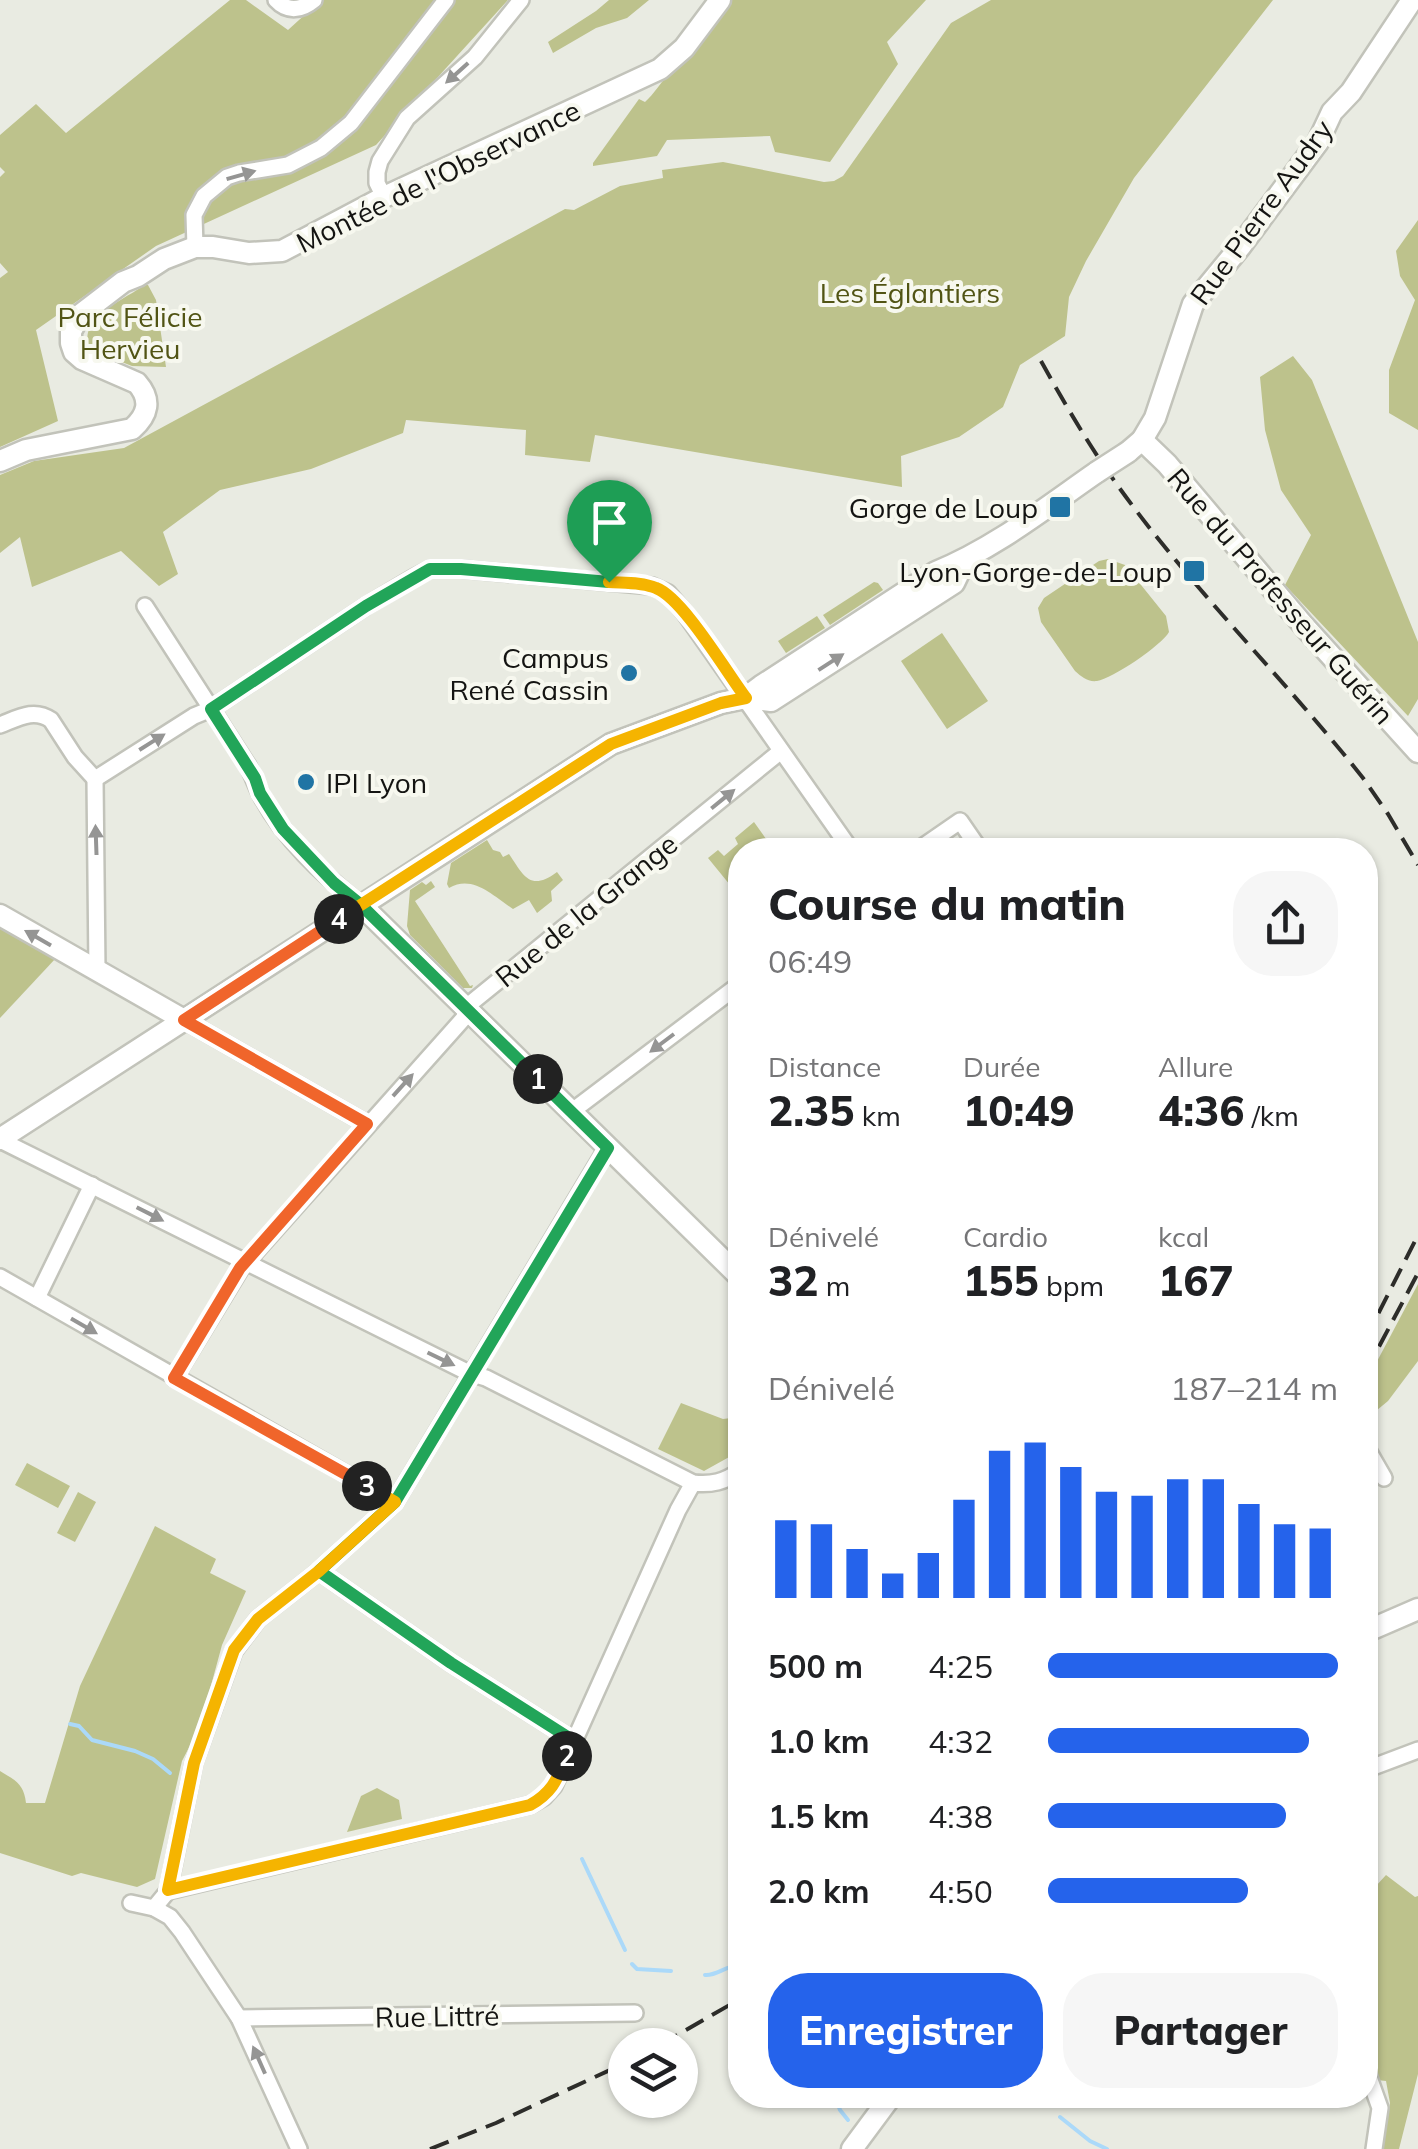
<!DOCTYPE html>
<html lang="fr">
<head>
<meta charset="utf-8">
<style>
  body { margin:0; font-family:Mulish,sans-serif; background:#f6f6f6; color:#202124; height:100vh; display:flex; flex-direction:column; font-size:38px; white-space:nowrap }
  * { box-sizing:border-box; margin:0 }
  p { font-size:32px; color:#757577 }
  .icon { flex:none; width:55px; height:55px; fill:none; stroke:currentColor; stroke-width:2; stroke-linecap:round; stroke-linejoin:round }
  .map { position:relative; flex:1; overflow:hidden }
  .drawer { position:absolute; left:728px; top:838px; width:650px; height:1270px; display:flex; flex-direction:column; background:#fff; border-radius:40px; box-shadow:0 2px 8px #0004 }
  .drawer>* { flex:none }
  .fabs { position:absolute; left:608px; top:2028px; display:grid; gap:20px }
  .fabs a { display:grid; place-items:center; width:90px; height:90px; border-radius:50%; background:#fff; box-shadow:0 2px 8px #0004; font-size:50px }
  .pin { position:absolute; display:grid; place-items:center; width:85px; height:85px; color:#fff; margin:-102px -42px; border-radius:50% 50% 50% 0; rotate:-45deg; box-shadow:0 0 10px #0007 }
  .pin .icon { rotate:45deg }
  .km { position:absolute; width:50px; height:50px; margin:-25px; border-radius:50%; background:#222; color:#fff; font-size:28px; line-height:50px; text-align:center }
  .round { display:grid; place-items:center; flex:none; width:105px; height:105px; border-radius:40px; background:#f6f6f6 }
  .overview { display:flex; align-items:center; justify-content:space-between; height:170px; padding:0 40px }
  h1 { font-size:45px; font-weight:800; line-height:75px }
  .metrics { display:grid; grid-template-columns:repeat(3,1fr); gap:15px; height:170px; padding:10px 40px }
  .metrics div { display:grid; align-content:center }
  .metrics b { font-size:42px; font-weight:800 }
  .metrics small { font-size:28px; font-weight:400 }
  .metrics p { font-size:28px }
  .chart { height:280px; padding:20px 40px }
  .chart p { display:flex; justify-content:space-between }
  .chart svg { width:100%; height:180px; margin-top:10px; stroke:#2563eb; stroke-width:6 }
  .cta { display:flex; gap:20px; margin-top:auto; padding:20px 40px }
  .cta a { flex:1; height:115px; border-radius:40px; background:#2563eb; color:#fff; font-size:40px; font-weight:800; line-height:115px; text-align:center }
  .cta a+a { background:#f6f6f6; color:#202124 }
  ul { padding:0 40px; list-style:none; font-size:32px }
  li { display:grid; grid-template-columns:160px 120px 1fr; align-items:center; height:75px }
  li i { height:25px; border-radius:12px; background:#2563eb }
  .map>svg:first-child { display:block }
  .green { fill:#bdc28c }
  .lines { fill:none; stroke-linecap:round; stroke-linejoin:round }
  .stream { stroke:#abd9f9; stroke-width:4 }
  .street-casing { stroke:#c2c3ba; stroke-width:20 }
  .secondary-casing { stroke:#c2c3ba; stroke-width:25 }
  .street { stroke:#fff; stroke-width:15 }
  .secondary { stroke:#fff; stroke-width:20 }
  .rail { stroke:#2d2d2a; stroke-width:4; stroke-dasharray:20 10; stroke-linecap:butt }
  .secondary-bridge-casing { stroke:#c2c3ba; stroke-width:25; stroke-linecap:butt }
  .secondary-bridge { stroke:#fff; stroke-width:20 }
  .oneway { fill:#959594 }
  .split-1-casing { stroke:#fff; stroke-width:20 }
  .split-2-casing { stroke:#fff; stroke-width:20 }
  .split-3-casing { stroke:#fff; stroke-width:20 }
  .split-4-casing { stroke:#fff; stroke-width:20 }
  .split-5-casing { stroke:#fff; stroke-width:20 }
  .split-1 { stroke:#22a559; stroke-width:12 }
  .split-2 { stroke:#22a559; stroke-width:12 }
  .split-3 { stroke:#f5b400; stroke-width:12 }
  .split-4 { stroke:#f0652b; stroke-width:12 }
  .split-5 { stroke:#f5b400; stroke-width:12 }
  .poi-dot { fill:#2074a4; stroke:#f7f8ef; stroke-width:4 }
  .labels { text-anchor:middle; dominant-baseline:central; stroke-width:8; stroke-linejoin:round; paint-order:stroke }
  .street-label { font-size:28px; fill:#141412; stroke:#f7f8ef }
  .park-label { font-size:28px; fill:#515414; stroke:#f7f8ef }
  .poi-label { font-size:28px; fill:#141412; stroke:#f7f8ef; text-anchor:end }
</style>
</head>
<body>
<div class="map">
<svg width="1418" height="2149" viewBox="0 0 1418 2149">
  <rect width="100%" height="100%" fill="#e9ebe2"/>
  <g class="green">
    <path d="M230,0H246L288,30L321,0H508L376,145L156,246L36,330L58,421L0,447V278L8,272L0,263V177L5,172L0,167V135L36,104L66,133Z"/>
    <path d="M609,0H649L627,18L596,28L553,53L548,42L596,11Z"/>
    <path d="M730,0H926L887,42L898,64L830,162L775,152L770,136L667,140L657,156L593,166V163L639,99L645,102C654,94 662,81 671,71C692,48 712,25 730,0Z"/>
    <path d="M991,0H1273L1134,178L1086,261L1069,297L1065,336L1020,365L1003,407L959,437L901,456L902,487L595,435L590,462L525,455L526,430L406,420L403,433L311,469L220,490L163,532L178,574L159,586L121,551L32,587L20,537L0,553V475L34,461L124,448L565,209L574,210L620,186L663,178L662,170L723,162L824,182L834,181L843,176L951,23Z"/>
    <path d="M1418,220V430L1389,413V370L1415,300L1400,276L1396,251Z"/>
    <path d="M145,285H148L156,300L166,367L132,366L91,350C74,320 123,300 145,285Z"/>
    <path d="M1293,356L1312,380L1418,642V699L1408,716L1285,585L1311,535L1281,490L1265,430L1260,377Z"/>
    <path d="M1108,559L1125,565L1166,616L1169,632C1162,645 1112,679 1097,681C1087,682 1082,677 1075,671L1041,622L1038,608L1044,598L1099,561Z"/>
    <path d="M874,582L878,583L883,590L830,625L823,615Z"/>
    <path d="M817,616L825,628L786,653L778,641Z"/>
    <path d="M942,633L988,701L947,729L901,661Z"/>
    <path d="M754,822L774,850H740L739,896L708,858L718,850L724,856L738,844L735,838Z"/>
    <path d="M487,840L493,850L500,852L503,857L509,854C524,876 530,892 557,872L563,880L551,891L552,901L537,913L529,900L513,909C493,896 473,874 449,888L447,884L451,863Z"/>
    <path d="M431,881L435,887L415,901L470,986L473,985L472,988H463L410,935L407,926L410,890L422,882L426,885Z"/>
    <path d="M0,927L56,958L0,1018Z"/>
    <path d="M1418,1284V1361L1388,1401L1365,1420V1384Z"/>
    <path d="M681,1403L723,1419L739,1417L740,1451L704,1471L658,1449Z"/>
    <path d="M27,1463L70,1486L58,1508L15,1485Z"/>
    <path d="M78,1492L96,1502L75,1542L57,1533Z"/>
    <path d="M155,1526L216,1559L210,1573L246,1591L222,1645L200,1726L182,1761L155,1879L137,1887L81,1873L72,1876L0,1853V1771C15,1780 24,1784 26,1803H45L80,1686Z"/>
    <path d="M377,1788L399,1800L402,1819L347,1832L361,1796Z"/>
    <path d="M1386,1875L1415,1897L1418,1896V2074L1399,2149H1383L1390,2103L1386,2081L1377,2080L1365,2050V1898Z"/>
  </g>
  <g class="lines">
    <g class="stream">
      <path d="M70,1724L79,1726L92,1740L135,1751L153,1759L170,1773"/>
      <path d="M582,1859L625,1950"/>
      <path d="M632,1964L637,1969L671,1971"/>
      <path d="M705,1975C718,1976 727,1964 740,1966"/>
      <path d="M835,2095L840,2110L848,2120"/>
      <path d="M1060,2117L1090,2141L1107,2149"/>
    </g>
    <g class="street-casing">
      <g id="street">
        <path d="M276,0C288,13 302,10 314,0"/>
        <path d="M384,197L377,183V172L380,161L407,118L475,57L521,0"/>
        <path d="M195,247L194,215L204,196L227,177L239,173L288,165L321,148L351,123L446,0"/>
        <path d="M145,606L248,766C253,776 256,785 261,795C284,839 322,874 361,905"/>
        <path d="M0,725C18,718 34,708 51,720L75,757L95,779"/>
        <path d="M95,779L194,716L211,709L366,606L413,578L430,569H461L652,586L668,593L684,612L851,850"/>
        <path d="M95,779L97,971"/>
        <path d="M918,850L960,821L980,850"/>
        <path d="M184,1020L367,1124"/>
        <path d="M571,1112L740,984"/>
        <path d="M0,1140L469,1373L486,1378L693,1483C712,1485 724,1482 740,1471"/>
        <path d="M0,1277L395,1502"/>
        <path d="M37,1298L92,1185"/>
        <path d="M174,1378L241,1268L463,1019L471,1003L781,751"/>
        <path d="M1365,1445L1384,1478"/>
        <path d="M319,1571L451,1663L574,1741"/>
        <path d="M1365,1770L1418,1750"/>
        <path d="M168,1891L194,1763L234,1651L258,1619L319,1571L395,1502L607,1148"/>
        <path d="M131,1903L154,1908L170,1917L182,1932L239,2018L299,2149"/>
        <path d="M154,1908L168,1891L530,1805L544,1797L554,1786L678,1510L693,1483"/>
        <path d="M239,2018L635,2013"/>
        <path d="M1365,2066L1380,2108L1374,2149"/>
      </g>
    </g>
    <g class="secondary-casing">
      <g id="secondary">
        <path d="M1142,440L1167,464L1304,626L1418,752"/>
        <path d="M1128,452L1142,440L1155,418L1193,304L1240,247L1318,142L1332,112L1351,92L1412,0"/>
        <path d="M0,461L26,450L132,429C148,415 152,400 137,383L82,359L74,352L71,343V331L80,315L123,282L138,276L164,259L195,247H213L249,253L282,251L384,197L660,69L684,48L720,0"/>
        <path d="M745,698L761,686L936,572C995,548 1045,508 1097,472"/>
        <path d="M361,905L740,1277"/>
        <path d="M0,915L184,1020"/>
        <path d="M0,1139L611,744L721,703L745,698L771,701L954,583L965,560"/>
        <path d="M1365,1632L1418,1609"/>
        <path d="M852,2149L892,2095"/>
      </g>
    </g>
    <use href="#street" class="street"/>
    <use href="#secondary" class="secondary"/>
    <g class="rail">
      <path d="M1041,361C1067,408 1094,454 1126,497C1199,596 1287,682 1363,778L1388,814L1418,865"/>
      <path d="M1365,1340L1418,1235"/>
      <path d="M1365,1373L1418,1273"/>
      <path d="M660,2045L740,1999"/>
      <path d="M430,2149L496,2123L625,2063"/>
    </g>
    <g class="secondary-bridge-casing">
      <path id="secondary-bridge" d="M1097,472L1128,452"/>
    </g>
    <use href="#secondary-bridge" class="secondary-bridge"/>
  </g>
  <defs><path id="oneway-solid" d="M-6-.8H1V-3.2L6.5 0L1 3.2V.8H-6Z" transform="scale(2.5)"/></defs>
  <g class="oneway">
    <use href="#oneway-solid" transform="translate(457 73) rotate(138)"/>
    <use href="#oneway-solid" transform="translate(241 175) rotate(-16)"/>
    <use href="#oneway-solid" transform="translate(831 662) rotate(-33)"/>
    <use href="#oneway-solid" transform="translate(152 742) rotate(-32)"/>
    <use href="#oneway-solid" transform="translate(723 799) rotate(-39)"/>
    <use href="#oneway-solid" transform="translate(96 840) rotate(-92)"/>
    <use href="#oneway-solid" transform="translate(38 938) rotate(-150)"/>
    <use href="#oneway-solid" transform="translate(662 1043) rotate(143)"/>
    <use href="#oneway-solid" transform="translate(403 1085) rotate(-48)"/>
    <use href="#oneway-solid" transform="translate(150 1214) rotate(27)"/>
    <use href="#oneway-solid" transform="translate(84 1326) rotate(30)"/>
    <use href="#oneway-solid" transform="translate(441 1359) rotate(26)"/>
    <use href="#oneway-solid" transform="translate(259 2060) rotate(-114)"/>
  </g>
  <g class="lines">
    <g class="split-1-casing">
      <path id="split-1" d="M538,1079L361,905L334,883L283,829L260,793L255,778L211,709L366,606L430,569H461L609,582"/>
    </g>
    <g class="split-2-casing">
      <path id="split-2" d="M538,1079L608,1148L395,1502L319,1571L451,1663L574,1741L567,1756"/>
    </g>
    <g class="split-3-casing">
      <path id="split-3" d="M367,1486L395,1502L319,1571L258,1619L234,1650L194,1763L168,1890L530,1805C553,1792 557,1779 567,1756"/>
    </g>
    <g class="split-4-casing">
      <path id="split-4" d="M339,919L184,1020L367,1124L240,1268L174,1378L367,1486"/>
    </g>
    <g class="split-5-casing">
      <path id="split-5" d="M339,919L611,744L721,703L746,698C727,673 683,598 656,588C642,582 624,583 609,582"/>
    </g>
    <use href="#split-1" class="split-1"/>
    <use href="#split-2" class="split-2"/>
    <use href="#split-3" class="split-3"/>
    <use href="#split-4" class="split-4"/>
    <use href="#split-5" class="split-5"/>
  </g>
  <g class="poi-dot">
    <rect x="1048" y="495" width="24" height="24" rx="5"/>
    <rect x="1182" y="559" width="24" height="24" rx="5"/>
    <circle cx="629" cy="673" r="10"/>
    <circle cx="306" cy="782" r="10"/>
  </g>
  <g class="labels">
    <g class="street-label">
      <text transform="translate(438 176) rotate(-26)">Montée de l'Observance</text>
      <text transform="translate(1261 212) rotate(-54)">Rue Pierre Audry</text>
      <text transform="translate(1281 596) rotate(49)">Rue du Professeur Guérin</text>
      <text transform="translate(586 910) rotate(-39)">Rue de la Grange</text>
      <text transform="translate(437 2016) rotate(-1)">Rue Littré</text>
    </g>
    <g class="park-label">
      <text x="910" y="292">Les Églantiers</text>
      <text x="130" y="316">Parc Félicie<tspan x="130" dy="32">Hervieu</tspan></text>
    </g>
    <g class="poi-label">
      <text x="1038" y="507">Gorge de Loup</text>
      <text x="1172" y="571">Lyon-Gorge-de-Loup</text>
      <text x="609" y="657">Campus<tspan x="609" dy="32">René Cassin</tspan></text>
      <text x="326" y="782" text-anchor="start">IPI Lyon</text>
    </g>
  </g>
</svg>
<div class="fabs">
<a><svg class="icon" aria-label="layers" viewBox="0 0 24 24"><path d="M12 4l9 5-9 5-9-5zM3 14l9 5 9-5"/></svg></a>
</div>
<div class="pin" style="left:609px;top:582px;background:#1e9e55"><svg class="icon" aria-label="arrive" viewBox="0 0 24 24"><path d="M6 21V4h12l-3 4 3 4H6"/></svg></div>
<b class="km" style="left:538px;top:1079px">1</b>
<b class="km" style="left:567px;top:1756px">2</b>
<b class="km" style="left:367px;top:1486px">3</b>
<b class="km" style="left:339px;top:919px">4</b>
<section class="drawer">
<div class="overview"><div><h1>Course du matin</h1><p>06:49</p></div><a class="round"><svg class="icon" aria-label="share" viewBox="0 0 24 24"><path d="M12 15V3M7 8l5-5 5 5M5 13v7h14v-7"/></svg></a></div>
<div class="metrics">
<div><p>Distance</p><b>2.35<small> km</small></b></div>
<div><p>Durée</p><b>10:49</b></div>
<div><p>Allure</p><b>4:36<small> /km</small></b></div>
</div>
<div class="metrics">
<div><p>Dénivelé</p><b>32<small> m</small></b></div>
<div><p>Cardio</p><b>155<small> bpm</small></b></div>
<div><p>kcal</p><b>167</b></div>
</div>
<div class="chart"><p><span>Dénivelé</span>187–214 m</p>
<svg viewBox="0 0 160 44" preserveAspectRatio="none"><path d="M5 44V25M15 44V26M25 44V32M35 44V38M45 44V33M55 44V20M65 44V8M75 44V6M85 44V12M95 44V18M105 44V19M115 44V15M125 44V15M135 44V21M145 44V26M155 44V27"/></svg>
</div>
<ul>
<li><b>500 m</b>4:25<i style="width:100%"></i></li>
<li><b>1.0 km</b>4:32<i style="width:90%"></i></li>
<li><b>1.5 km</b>4:38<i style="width:82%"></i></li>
<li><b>2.0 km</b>4:50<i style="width:69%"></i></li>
</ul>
<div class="cta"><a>Enregistrer</a><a>Partager</a></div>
</section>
</div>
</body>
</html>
